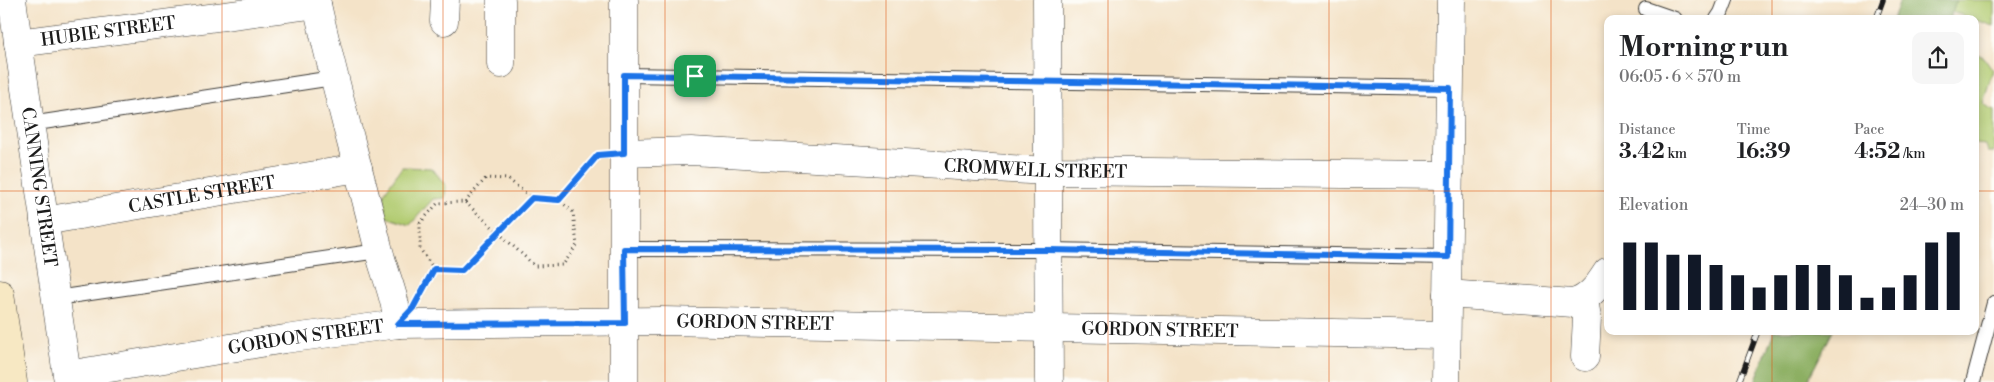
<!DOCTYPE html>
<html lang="en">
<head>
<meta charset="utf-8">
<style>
  body { margin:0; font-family:"Libre Bodoni",serif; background:#f6f6f6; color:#202124; height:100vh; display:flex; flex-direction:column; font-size:19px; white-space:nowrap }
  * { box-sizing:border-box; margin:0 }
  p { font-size:16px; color:#757577 }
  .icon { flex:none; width:28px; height:28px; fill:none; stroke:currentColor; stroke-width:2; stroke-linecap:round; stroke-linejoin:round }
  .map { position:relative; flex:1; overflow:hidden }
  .details { position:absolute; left:1604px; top:15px; width:375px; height:320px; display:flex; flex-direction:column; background:#fff; border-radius:10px; box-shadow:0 2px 8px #0003 }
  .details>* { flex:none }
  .pin { position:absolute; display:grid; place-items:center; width:42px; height:42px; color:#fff; margin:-21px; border-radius:10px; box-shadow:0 2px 8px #0006 }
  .round { display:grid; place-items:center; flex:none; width:52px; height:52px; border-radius:10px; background:#f6f6f6 }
  .headline { display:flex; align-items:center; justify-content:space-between; height:85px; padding:0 15px }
  h1 { font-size:28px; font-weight:700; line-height:38px }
  .stats { display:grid; grid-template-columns:repeat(3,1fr); gap:8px; height:85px; padding:5px 15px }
  .stats div { display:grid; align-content:center }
  .stats b { font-size:21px; font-weight:700 }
  .stats small { font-size:14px; font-weight:400 }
  .stats p { font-size:14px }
  .chart { height:140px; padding:10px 15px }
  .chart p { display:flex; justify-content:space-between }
  .chart svg { width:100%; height:90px; margin-top:5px; stroke:#111827; stroke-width:6 }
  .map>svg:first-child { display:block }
  .green { fill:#b1cb70; stroke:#667446 }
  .forest { fill:#8caf62; stroke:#54663f }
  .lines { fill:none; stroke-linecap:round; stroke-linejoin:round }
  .service-casing { stroke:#3c3a36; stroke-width:16 }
  .minor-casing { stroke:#3c3a36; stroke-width:29 }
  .secondary-casing { stroke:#3c3a36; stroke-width:29 }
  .path { stroke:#3c3a36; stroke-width:3; stroke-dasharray:1 4; stroke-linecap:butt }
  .service { stroke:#fff; stroke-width:14 }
  .minor { stroke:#fff; stroke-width:28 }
  .secondary { stroke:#f7e8c3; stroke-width:28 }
  .rail-casing { stroke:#1c1c1c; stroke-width:5.5 }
  .rail { stroke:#fdfcf7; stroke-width:4; stroke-dasharray:11; stroke-linecap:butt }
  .route-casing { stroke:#fff; stroke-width:10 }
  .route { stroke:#1a73e8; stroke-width:6 }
  .grid { fill:none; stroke:#de560d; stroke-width:1; stroke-opacity:0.55 }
  .labels { text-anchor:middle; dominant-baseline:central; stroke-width:4; stroke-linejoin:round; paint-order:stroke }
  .street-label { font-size:18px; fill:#1c1c1c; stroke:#fdfcf7 }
</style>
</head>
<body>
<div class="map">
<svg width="1994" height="382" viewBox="0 0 1994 382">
  <rect width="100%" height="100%" fill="#fdfcf7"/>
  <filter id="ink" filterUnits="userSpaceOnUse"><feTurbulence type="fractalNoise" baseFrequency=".02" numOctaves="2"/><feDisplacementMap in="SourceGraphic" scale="10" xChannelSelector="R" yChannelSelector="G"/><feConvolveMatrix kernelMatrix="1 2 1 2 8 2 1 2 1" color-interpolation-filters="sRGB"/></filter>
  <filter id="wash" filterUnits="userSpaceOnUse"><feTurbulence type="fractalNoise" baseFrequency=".0096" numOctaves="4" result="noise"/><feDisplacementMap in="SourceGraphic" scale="20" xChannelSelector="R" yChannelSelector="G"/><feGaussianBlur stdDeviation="1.12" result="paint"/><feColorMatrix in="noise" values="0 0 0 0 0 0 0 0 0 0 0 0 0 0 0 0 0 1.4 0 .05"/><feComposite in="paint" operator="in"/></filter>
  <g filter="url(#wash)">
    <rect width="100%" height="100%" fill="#f4e3c8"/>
    <g class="green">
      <path d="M1956,0H1994V26L1952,12Z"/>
      <path d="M1975,53L1984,57L1993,70L1983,103L1991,109H1994V152H1988L1986,145L1975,144Z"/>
      <path d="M402,167L432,168L446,186L445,198L433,199L410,225L386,217L384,193Z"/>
    </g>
    <g class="forest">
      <path d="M1900,0H1956L1950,19H1893Z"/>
      <path d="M1774,331H1833L1807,382H1755Z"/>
    </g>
  </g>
  <g filter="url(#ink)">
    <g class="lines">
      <g class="service-casing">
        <g id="service">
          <path d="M1646,9L1675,19"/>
          <path d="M1717,19L1721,13L1726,0"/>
          <path d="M624,75L1450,88"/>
          <path d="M30,124L333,78"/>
          <path d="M624,249L1048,250L1448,257"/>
          <path d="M56,298L378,251"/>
          <path d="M1973,382L1994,303"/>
        </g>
      </g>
      <g class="minor-casing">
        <g id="minor">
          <path id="s1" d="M12,0L67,375L285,339L398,324L661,321L1446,335"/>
          <path d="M316,0C334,82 357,162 377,243C383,271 396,296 398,324"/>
          <path d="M1047,0L1049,382"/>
          <path d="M444,21L445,0"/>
          <path id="s2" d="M18,43L317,4"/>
          <path d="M501,64V0"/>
          <path id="s3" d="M624,153L691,151L1048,171L1449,175"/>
          <path id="s4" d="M44,221L358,168"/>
          <path d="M1447,294L1573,303C1589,299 1598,286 1607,272"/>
          <path d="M1584,300L1587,317L1585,357"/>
          <path d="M624,382V0"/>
          <path d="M1446,382L1451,0"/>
        </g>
      </g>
      <g class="secondary-casing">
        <path id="secondary" d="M0,294L13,382"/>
      </g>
      <g class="path">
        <path d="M465,202L486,178L508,179L532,198"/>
        <path d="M434,269L462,270L532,198L559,200"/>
        <path d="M422,291L434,269L420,249V223L438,203L465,202L535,266L563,265L577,245L573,212L559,200L595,158"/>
      </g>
      <use href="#service" class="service"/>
      <use href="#minor" class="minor"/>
      <use href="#secondary" class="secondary"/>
      <g class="rail-casing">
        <g id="rail">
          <path d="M1876,19L1883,0"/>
          <path d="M1739,382L1758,331"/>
        </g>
      </g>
      <use href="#rail" class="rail"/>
    </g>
  </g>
  <g class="lines" filter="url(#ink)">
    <g class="route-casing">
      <path id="route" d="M624,75L1450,88L1448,257L1048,250L624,249L625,323L398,324L413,308L434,269L462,270L532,198L559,200L598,155L624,153Z"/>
    </g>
    <use href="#route" class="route"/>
  </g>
  <path class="grid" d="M222,0V382M443,0V382M665,0V382M886,0V382M1108,0V382M1329,0V382M1551,0V382M1772,0V19M0,191H1608M1975,191H1994M1772,331V382"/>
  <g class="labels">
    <g class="street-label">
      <text stroke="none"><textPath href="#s2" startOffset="91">HUBIE STREET</textPath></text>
      <text stroke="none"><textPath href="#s3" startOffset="412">CROMWELL STREET</textPath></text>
      <text stroke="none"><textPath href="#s1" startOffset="189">CANNING STREET</textPath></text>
      <text stroke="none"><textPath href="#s4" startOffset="160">CASTLE STREET</textPath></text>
      <text stroke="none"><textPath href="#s1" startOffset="1071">GORDON STREET</textPath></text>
      <text stroke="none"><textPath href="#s1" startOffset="1476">GORDON STREET</textPath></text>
      <text stroke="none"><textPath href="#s1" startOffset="621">GORDON STREET</textPath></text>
    </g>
  </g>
</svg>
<div class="pin" style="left:695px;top:76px;background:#1e9e55"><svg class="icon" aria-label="arrive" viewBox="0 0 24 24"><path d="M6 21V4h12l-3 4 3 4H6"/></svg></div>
<section class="details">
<div class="headline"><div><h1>Morning run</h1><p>06:05 · 6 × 570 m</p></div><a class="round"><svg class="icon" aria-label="share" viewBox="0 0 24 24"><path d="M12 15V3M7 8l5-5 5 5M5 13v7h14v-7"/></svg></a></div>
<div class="stats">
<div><p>Distance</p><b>3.42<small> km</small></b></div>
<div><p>Time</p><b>16:39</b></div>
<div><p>Pace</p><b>4:52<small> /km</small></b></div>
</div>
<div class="chart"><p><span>Elevation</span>24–30 m</p>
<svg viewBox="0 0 160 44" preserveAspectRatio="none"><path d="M5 44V11M15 44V11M25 44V17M35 44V17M45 44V22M55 44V27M65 44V33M75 44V27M85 44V22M95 44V22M105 44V27M115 44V38M125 44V33M135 44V27M145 44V11M155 44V6"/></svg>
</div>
</section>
</div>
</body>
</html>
